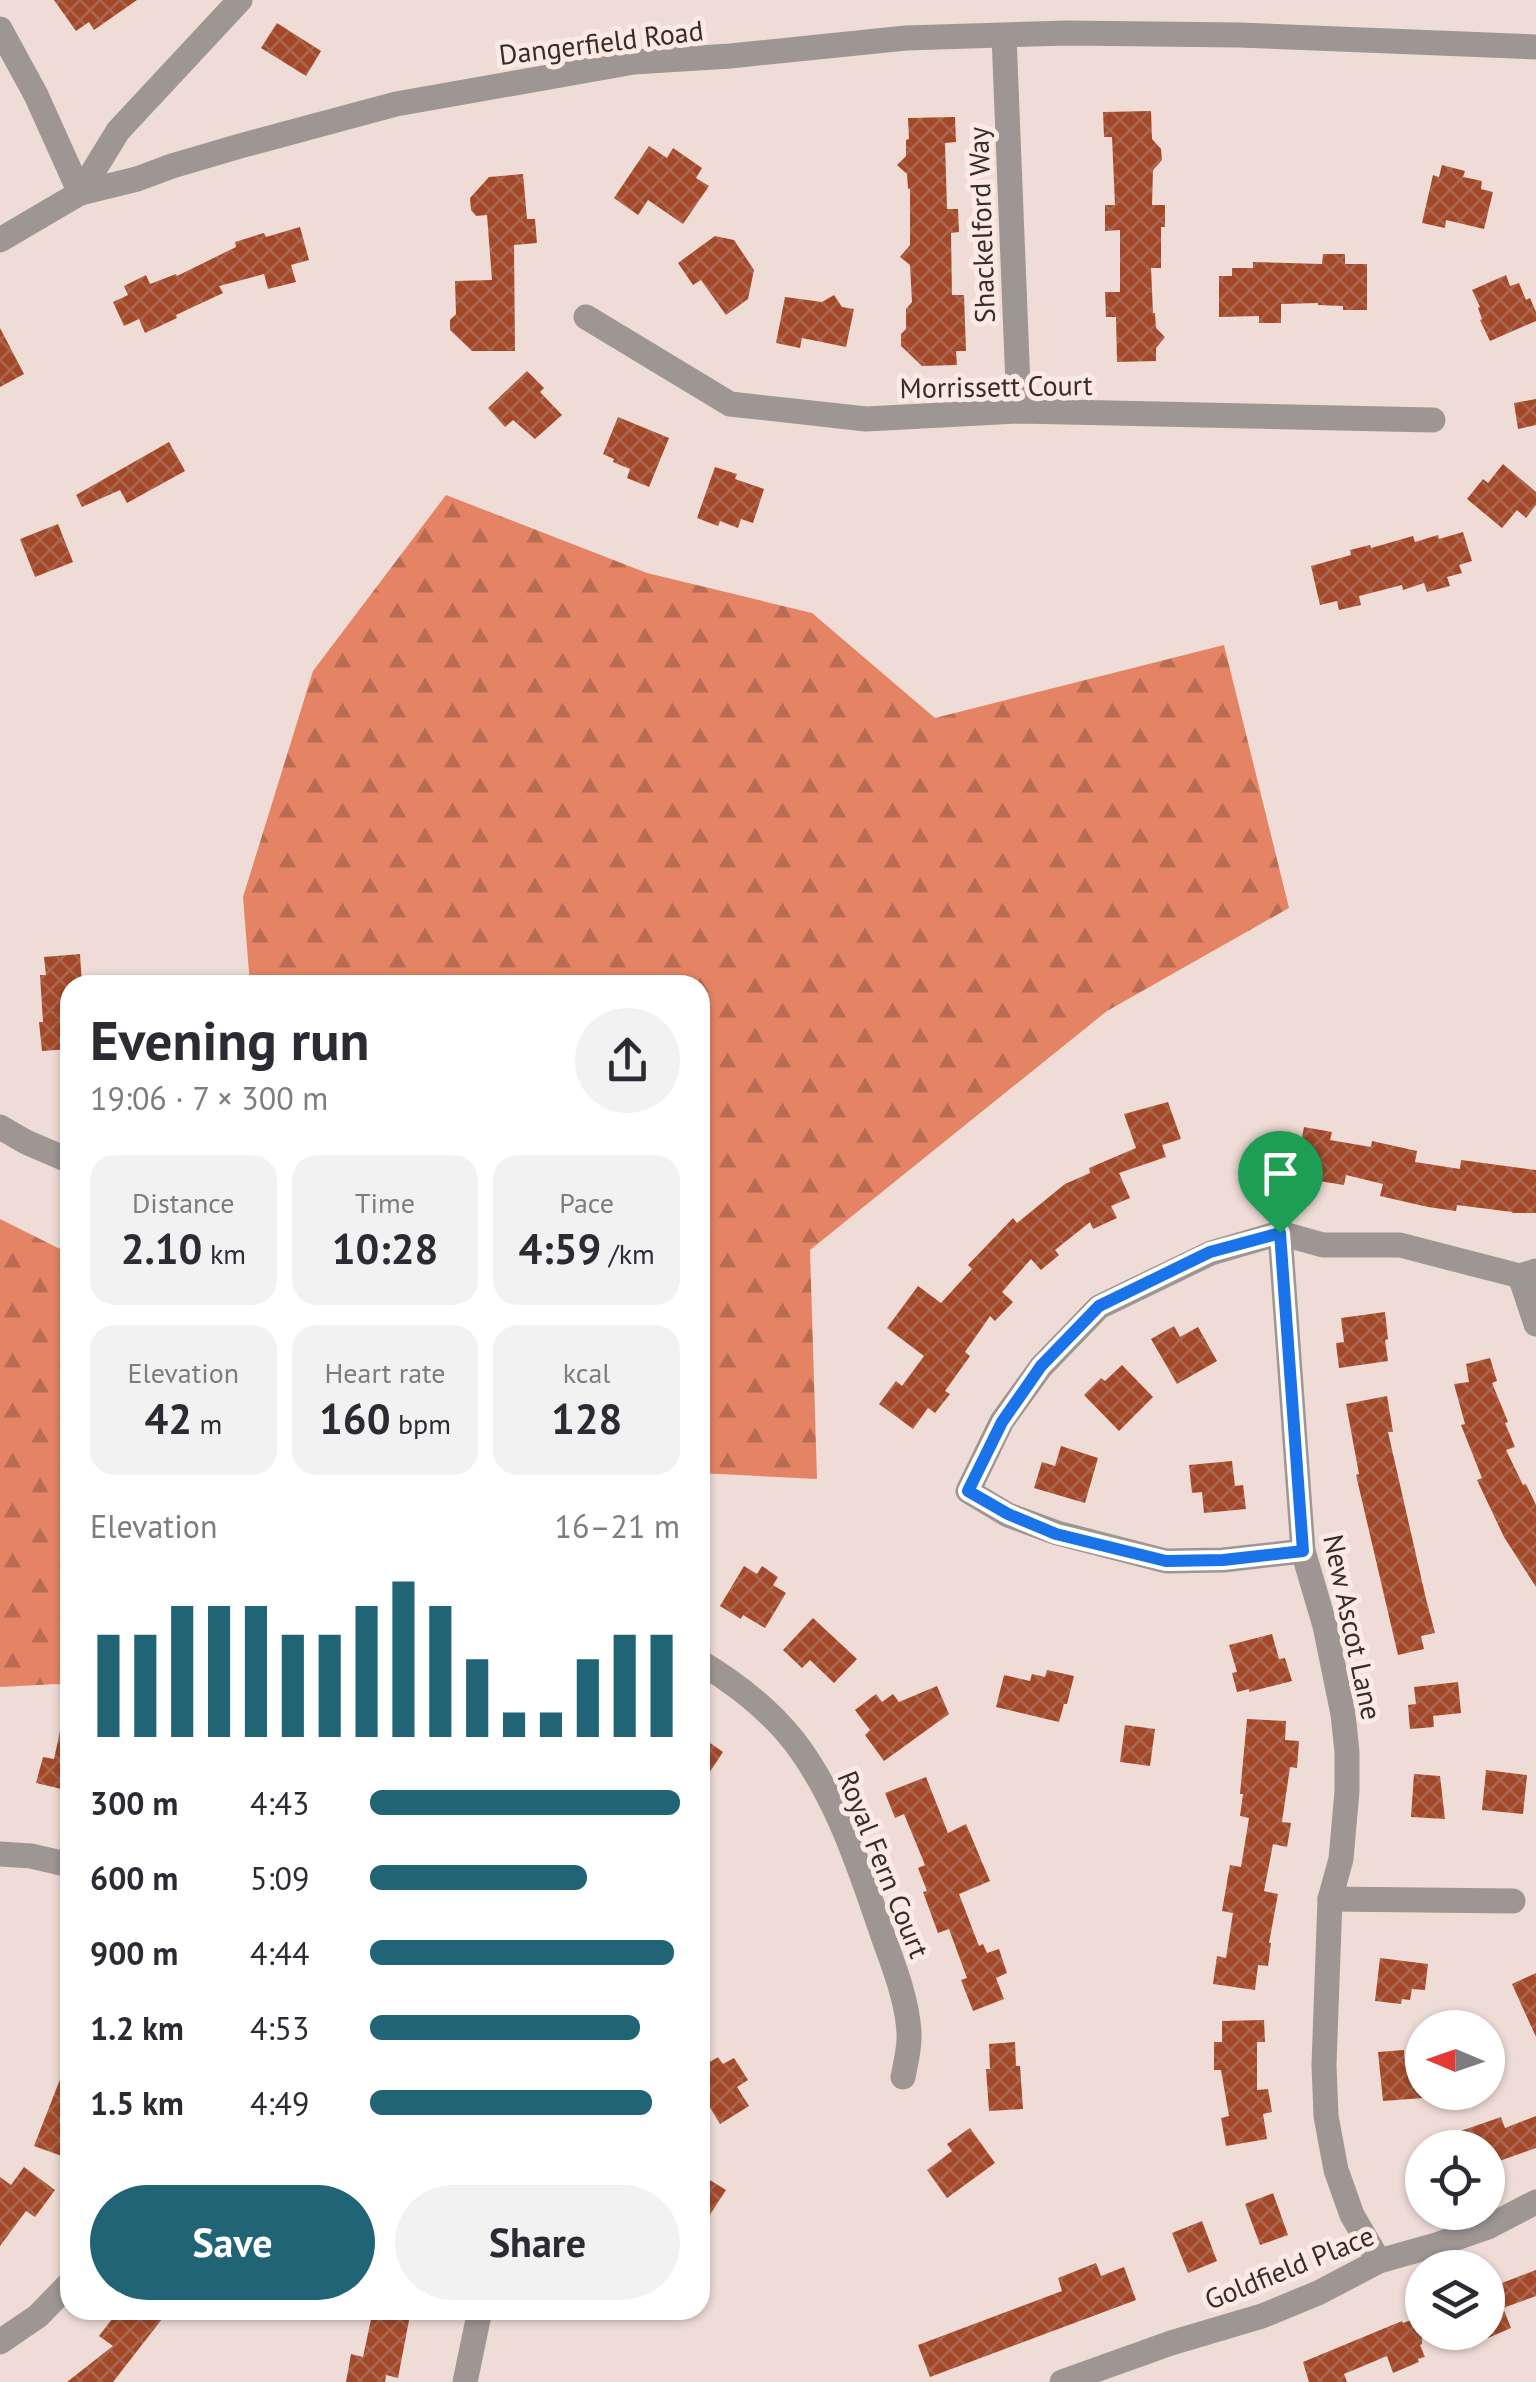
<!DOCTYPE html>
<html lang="en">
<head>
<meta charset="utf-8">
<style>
  body { margin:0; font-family:"PT Sans",sans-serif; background:#f2f2f3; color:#2b2b33; height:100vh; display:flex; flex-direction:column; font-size:38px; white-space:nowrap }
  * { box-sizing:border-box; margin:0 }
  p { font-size:32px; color:#7c7c81 }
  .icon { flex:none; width:55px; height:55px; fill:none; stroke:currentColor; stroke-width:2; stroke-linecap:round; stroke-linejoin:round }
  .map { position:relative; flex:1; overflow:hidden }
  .details { position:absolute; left:60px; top:975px; width:650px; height:1345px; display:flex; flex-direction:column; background:#fff; border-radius:30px; box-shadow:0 2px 8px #0004 }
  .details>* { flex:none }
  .needle { width:65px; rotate:272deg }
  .fabs { position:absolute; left:1405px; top:2010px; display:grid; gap:20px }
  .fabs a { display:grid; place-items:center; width:100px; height:100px; border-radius:50%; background:#fff; box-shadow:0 2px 8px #0004; font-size:50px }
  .pin { position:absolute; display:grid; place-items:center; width:85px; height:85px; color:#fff; margin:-102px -42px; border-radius:50% 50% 50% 0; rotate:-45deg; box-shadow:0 0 10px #0007 }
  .pin .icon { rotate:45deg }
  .round { display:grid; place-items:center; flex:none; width:105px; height:105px; border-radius:52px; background:#f2f2f3 }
  .head { display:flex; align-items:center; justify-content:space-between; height:170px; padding:0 30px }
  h1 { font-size:55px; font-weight:700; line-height:75px }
  .stats { display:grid; grid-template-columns:repeat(3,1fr); gap:15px; height:170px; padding:10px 30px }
  .stats div { display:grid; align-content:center; border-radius:25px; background:#f2f2f3; text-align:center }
  .stats b { font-size:42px; font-weight:700 }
  .stats small { font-size:28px; font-weight:400 }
  .stats p { font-size:28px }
  .chart { height:280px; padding:20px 30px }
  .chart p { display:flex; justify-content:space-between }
  .chart svg { width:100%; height:180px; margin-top:10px; stroke:#216476; stroke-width:6 }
  .action { display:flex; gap:20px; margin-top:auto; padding:20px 30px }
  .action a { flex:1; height:115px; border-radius:60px; background:#216476; color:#fff; font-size:40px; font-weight:700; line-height:115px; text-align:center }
  .action a+a { background:#f2f2f3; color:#2b2b33 }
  ul { padding:0 30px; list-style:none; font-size:32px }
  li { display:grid; grid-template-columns:160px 120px 1fr; align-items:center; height:75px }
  li i { height:25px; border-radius:12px; background:#216476 }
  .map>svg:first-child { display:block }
  .forest { fill:url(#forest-firs) }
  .building { fill:url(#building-cross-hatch) }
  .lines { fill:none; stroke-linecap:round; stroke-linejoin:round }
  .minor { stroke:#9e9693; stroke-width:25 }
  .route-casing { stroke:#fff; stroke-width:20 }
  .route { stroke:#1a73e8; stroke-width:12 }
  .labels { text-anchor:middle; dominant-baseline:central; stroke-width:10; stroke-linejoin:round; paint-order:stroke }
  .street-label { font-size:28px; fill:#342d2a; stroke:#fce9e3 }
</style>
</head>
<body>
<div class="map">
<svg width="1536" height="2382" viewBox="0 0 1536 2382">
  <defs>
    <pattern id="forest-firs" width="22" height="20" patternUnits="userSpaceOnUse" patternTransform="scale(2.5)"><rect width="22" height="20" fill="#e58464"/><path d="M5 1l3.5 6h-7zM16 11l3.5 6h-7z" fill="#ba6c53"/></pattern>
    <pattern id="building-cross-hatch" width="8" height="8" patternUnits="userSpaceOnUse" patternTransform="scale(2.5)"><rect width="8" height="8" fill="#a3492a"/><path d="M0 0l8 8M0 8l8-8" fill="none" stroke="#ab674f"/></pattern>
  </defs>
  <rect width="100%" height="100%" fill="#efdcd6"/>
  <g class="forest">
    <path d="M446,495L647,573L812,613L935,718L1224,645L1289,908L1107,1011L810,1250L817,1479L700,1473V985H250L243,897L313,671Z"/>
    <path d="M0,1219L70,1254V1687L57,1684L0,1687Z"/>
  </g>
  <g class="building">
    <path d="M54,0H137L94,30L89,22L76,31Z"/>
    <path d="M277,23L321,51L306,76L261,48Z"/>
    <path d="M1151,111L1152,139L1161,149L1162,160L1153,170L1152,205H1165V227H1161V268H1151L1153,313H1155L1156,328L1165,337L1156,348V361L1117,362L1116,317H1106L1105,292H1120V230L1105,231V205H1115L1112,137H1104L1103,112Z"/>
    <path d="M955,117L956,142L945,143L947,209H958L959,232L951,233L952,295H964L966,351H956L957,365L922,366L901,346V334L906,329V309L912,302L910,265L900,257L910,245V189H908L907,174L897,165L906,156V140L909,139L908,118Z"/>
    <path d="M649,146L667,158L673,148L702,168L696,178L709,186L683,224L648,200L638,215L614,198Z"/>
    <path d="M1442,165L1465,171L1463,177L1482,181L1481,189L1493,192L1484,229L1446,220L1445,228L1422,223L1433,175L1439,177Z"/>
    <path d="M523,174L527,219H535L537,243L514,245L515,351H472L450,330V320L456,314L455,281L492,280L487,215L476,216L471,210L470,198L489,177Z"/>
    <path d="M300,227L309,260L291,265L296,282L268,289L264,274L219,286L223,293L176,315L177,318L145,333L139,319L124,326L113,302L128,295L124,286L146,275L150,284L176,274L177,276L236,247L235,242L264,233L266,237Z"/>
    <path d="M715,236L734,240L754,270L748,299L726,315L701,280L693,285L678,263Z"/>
    <path d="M1323,254H1345V264H1367V310H1343V306L1318,305V303L1281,304V323H1259V316L1219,317V276H1232V268H1253V262L1322,264Z"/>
    <path d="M1506,275L1510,286L1519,283L1526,300L1530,298L1536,312V321L1490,341L1480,320L1482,319L1478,308L1480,307L1472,290Z"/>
    <path d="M834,295L842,307L854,309L846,347L802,338L800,348L776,343L785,297L822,302Z"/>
    <path d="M0,328L24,374L0,387Z"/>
    <path d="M527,371L544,388L540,392L562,415L535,439L513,420L505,427L488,408Z"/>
    <path d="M1536,399V425L1518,429L1514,403Z"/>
    <path d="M618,417L669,438L649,487L627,478L630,469L613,462L614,459L603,454Z"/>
    <path d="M169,442L185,471L127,503L120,490L82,507L76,495Z"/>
    <path d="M1503,464L1536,492V505L1526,518L1517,510L1502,528L1467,499L1483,479L1488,483Z"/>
    <path d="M715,467L737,474L735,479L764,489L753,523L741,519L738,528L720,521L718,526L697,518Z"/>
    <path d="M58,524L73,562L35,577L20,539Z"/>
    <path d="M1463,532L1472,561L1459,565L1462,573L1447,577L1450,586L1427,592L1424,583L1403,590L1402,585L1359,596L1361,605L1339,610L1337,601L1320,605L1311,566L1351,555L1350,550L1370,545L1371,548L1413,536L1415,542L1438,535L1439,539Z"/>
    <path d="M80,954L82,985H70V1049L42,1051L39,1022H43L40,975H46L44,957Z"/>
    <path d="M1168,1102L1181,1139L1162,1145L1166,1157L1119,1173L1130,1198L1111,1206L1117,1218L1093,1229L1090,1222L1055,1250L1059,1255L1041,1270L1031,1259L1002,1292L1013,1302L995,1321L990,1316L965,1352L970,1356L945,1391L950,1394L935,1413L928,1408L913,1429L879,1404L896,1381L902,1386L924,1356L887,1328L918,1286L941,1303L972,1269L968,1265L1013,1218L1017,1223L1065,1184L1090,1173L1089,1168L1136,1148L1124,1114Z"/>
    <path d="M1304,1127L1332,1132L1330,1140L1371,1147L1372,1141L1417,1151L1415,1162L1460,1169L1461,1160L1536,1170V1213H1512V1212L1457,1205L1456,1211L1428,1207L1380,1196L1383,1184L1346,1175L1344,1185L1319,1181L1320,1175L1296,1171Z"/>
    <path d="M1385,1312L1388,1339L1385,1340L1388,1361L1339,1368L1336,1343L1344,1342L1341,1318Z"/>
    <path d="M1174,1326L1180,1337L1198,1327L1217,1361L1177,1384L1151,1339Z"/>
    <path d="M1490,1358L1497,1381L1492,1383L1508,1422L1505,1423L1515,1447L1506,1450L1523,1485L1526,1484L1536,1505V1587L1504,1537L1477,1480L1482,1478L1461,1425L1465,1424L1454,1384L1469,1382L1466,1364Z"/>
    <path d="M1122,1365L1153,1397L1119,1431L1084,1395L1101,1378L1105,1381Z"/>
    <path d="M1387,1396L1393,1432H1388L1426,1599L1435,1633L1421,1636L1424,1649L1398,1655L1356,1475L1359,1474L1346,1404Z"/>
    <path d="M1061,1446L1098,1458L1085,1503L1034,1488L1042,1462L1055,1466Z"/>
    <path d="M1232,1461L1235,1486L1243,1485L1246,1509L1204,1513L1202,1492L1192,1493L1189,1465Z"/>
    <path d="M744,1566L757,1574L762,1566L778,1577L773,1585L786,1593L765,1628L743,1615L741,1619L720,1606Z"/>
    <path d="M813,1618L857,1659L834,1683L810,1660L802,1668L783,1650Z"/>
    <path d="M1272,1634L1279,1659L1285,1658L1292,1681L1249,1692V1689L1237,1692L1232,1673L1237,1672L1229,1645Z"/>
    <path d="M1047,1670L1074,1676L1067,1704H1064L1059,1722L996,1707L1004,1675L1030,1681L1032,1674L1045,1677Z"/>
    <path d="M1458,1682L1461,1713L1433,1716L1434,1727L1410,1729L1408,1705L1416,1704L1414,1687Z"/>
    <path d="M937,1686L949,1714L884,1761L865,1735L870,1730L855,1710L876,1694L882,1702L893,1694L899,1702Z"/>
    <path d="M1247,1719L1286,1721L1285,1740L1299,1741L1297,1768L1290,1767L1282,1822L1291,1823L1287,1847L1273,1844L1264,1891L1278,1894L1269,1943H1271L1268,1966L1258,1965L1255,1990L1213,1984L1217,1956L1226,1958L1233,1913L1222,1911L1230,1865L1241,1867L1249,1818L1240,1816L1243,1794H1240Z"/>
    <path d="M62,1722L70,1723V1791L36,1783L43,1757L54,1759Z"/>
    <path d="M1125,1725L1155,1729L1150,1766L1120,1762Z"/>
    <path d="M700,1736L723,1752L700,1787Z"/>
    <path d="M1486,1770L1527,1775L1523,1814L1482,1810Z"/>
    <path d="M1414,1774L1440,1776L1445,1819L1411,1817Z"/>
    <path d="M926,1777L948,1833L966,1824L990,1881L959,1894L979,1946L983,1944L987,1953L999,1949L1007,1973L996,1978L1004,1999L973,2011L961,1980L967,1978L949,1929L938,1933L923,1892L927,1891L918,1868L925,1865L904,1814L895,1818L885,1793Z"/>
    <path d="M1380,1958L1428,1964L1425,1990L1412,1989L1410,2000L1402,1999L1401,2004L1375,2001Z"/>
    <path d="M1536,1973V2037L1512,1984Z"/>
    <path d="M1264,2020L1265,2042H1257V2090L1268,2089L1272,2112L1263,2114L1267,2139L1226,2146L1221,2118L1229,2116L1221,2070H1214V2042H1222V2021Z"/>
    <path d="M1015,2042L1016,2066H1020L1023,2109L989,2111L986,2069H990L989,2044Z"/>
    <path d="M1404,2050L1405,2065L1418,2064L1419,2071H1421L1423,2098L1383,2101L1378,2052Z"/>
    <path d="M718,2057L723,2064L734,2058L748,2080L737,2087L749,2106L720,2124L703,2096L708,2092L700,2079V2068Z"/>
    <path d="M68,2059H70V2159L34,2146Z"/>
    <path d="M1536,2116V2148L1488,2165V2148H1424L1423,2144L1501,2117L1505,2128Z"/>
    <path d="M970,2128L995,2163L947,2198L927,2170L952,2151L947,2144Z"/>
    <path d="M24,2167L55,2190L35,2217L26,2211L0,2246V2177L11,2185Z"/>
    <path d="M700,2174L726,2190L700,2230Z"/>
    <path d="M1273,2193L1288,2235L1260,2245L1245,2204Z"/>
    <path d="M1202,2221L1217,2261L1188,2273L1172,2233Z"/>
    <path d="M1096,2263L1101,2276L1124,2267L1136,2300L930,2377L918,2345L1062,2291L1058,2278Z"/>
    <path d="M1536,2270V2296L1503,2308L1511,2328L1488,2338V2272L1494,2286Z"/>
    <path d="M119,2310H169L113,2382H67L113,2346L99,2336Z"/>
    <path d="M373,2310H411L398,2378L386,2375L385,2382H346L351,2354L363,2357Z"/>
    <path d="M1422,2316V2344L1420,2345L1425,2357L1418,2359L1419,2362L1393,2373L1387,2356L1344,2374L1347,2382H1309L1303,2362L1402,2321L1403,2323Z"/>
  </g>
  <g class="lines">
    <g class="minor">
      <path d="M0,29L36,95L80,193"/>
      <path d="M1004,36L1019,411"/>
      <path d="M80,193L118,131L240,0"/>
      <path d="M0,240L80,193L137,179L172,166L240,146L396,104L634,62L730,56L906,38L1068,33L1239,35L1536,47"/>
      <path d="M586,317L730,404L866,419L1019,411L1433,420"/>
      <path d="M0,1127L26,1142L70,1161"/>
      <path d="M1280,1233L1303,1551L1325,1626L1343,1714L1347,1752V1791L1341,1859L1330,1899L1324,2065L1326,2116L1336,2170L1352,2215L1379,2261"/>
      <path d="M1520,1276L1536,1324"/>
      <path d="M1303,1551L1223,1560L1166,1561L1057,1533L1008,1515L968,1491L1002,1421L1041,1367L1099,1307L1211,1253L1280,1233L1323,1245H1400L1520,1276L1536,1271"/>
      <path d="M700,1662C735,1683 768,1708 794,1741C837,1797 860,1869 883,1936C894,1967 907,1999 909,2032C910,2047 906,2062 903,2077"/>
      <path d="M0,1854L31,1856L70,1865"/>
      <path d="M1330,1899L1513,1901"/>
      <path d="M0,2342L38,2316L70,2283"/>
      <path d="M465,2382L480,2310"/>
      <path d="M1062,2382L1171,2343L1262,2316L1318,2293L1379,2261L1436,2245L1488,2227L1536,2202"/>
    </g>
  </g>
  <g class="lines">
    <g class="route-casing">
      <path id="route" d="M1280,1233L1303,1551L1223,1560L1166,1561L1056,1534L1008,1514L968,1491L1002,1422L1041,1366L1099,1306L1210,1252Z"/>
    </g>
    <use href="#route" class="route"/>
  </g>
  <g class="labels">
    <g class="street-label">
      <text transform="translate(601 42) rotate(-7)">Dangerfield Road</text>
      <text transform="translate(981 225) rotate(-92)">Shackelford Way</text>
      <text transform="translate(996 386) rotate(-1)">Morrissett Court</text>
      <text transform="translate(1353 1627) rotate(78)">New Ascot Lane</text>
      <text transform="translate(884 1864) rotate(68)">Royal Fern Court</text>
      <text transform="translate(1289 2267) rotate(-22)">Goldfield Place</text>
    </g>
  </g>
</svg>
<div class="fabs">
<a><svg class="needle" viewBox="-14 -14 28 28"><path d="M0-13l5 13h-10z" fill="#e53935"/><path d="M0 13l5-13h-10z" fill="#7c7c81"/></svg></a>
<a><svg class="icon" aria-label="locate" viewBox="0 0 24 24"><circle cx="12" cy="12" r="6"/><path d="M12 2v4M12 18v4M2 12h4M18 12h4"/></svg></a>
<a><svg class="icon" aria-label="layers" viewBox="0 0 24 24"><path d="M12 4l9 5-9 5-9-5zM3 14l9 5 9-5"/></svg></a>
</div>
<div class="pin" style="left:1280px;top:1233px;background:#1e9e55"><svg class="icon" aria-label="arrive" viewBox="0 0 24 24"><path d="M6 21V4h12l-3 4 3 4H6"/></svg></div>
<section class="details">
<div class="head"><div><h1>Evening run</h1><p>19:06 · 7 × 300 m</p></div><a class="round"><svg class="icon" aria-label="share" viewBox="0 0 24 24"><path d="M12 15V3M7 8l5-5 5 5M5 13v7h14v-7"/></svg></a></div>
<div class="stats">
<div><p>Distance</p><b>2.10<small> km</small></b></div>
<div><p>Time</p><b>10:28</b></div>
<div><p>Pace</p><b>4:59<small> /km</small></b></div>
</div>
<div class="stats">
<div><p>Elevation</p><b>42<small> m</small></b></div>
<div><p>Heart rate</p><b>160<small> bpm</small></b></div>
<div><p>kcal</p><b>128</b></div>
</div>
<div class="chart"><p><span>Elevation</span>16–21 m</p>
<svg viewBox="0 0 160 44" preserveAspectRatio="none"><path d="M5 44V19M15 44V19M25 44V12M35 44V12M45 44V12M55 44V19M65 44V19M75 44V12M85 44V6M95 44V12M105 44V25M115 44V38M125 44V38M135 44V25M145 44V19M155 44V19"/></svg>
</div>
<ul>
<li><b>300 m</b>4:43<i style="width:100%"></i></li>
<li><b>600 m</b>5:09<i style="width:70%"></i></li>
<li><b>900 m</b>4:44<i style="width:98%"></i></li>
<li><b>1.2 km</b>4:53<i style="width:87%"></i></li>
<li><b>1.5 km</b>4:49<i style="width:91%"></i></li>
</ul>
<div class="action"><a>Save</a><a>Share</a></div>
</section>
</div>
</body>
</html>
